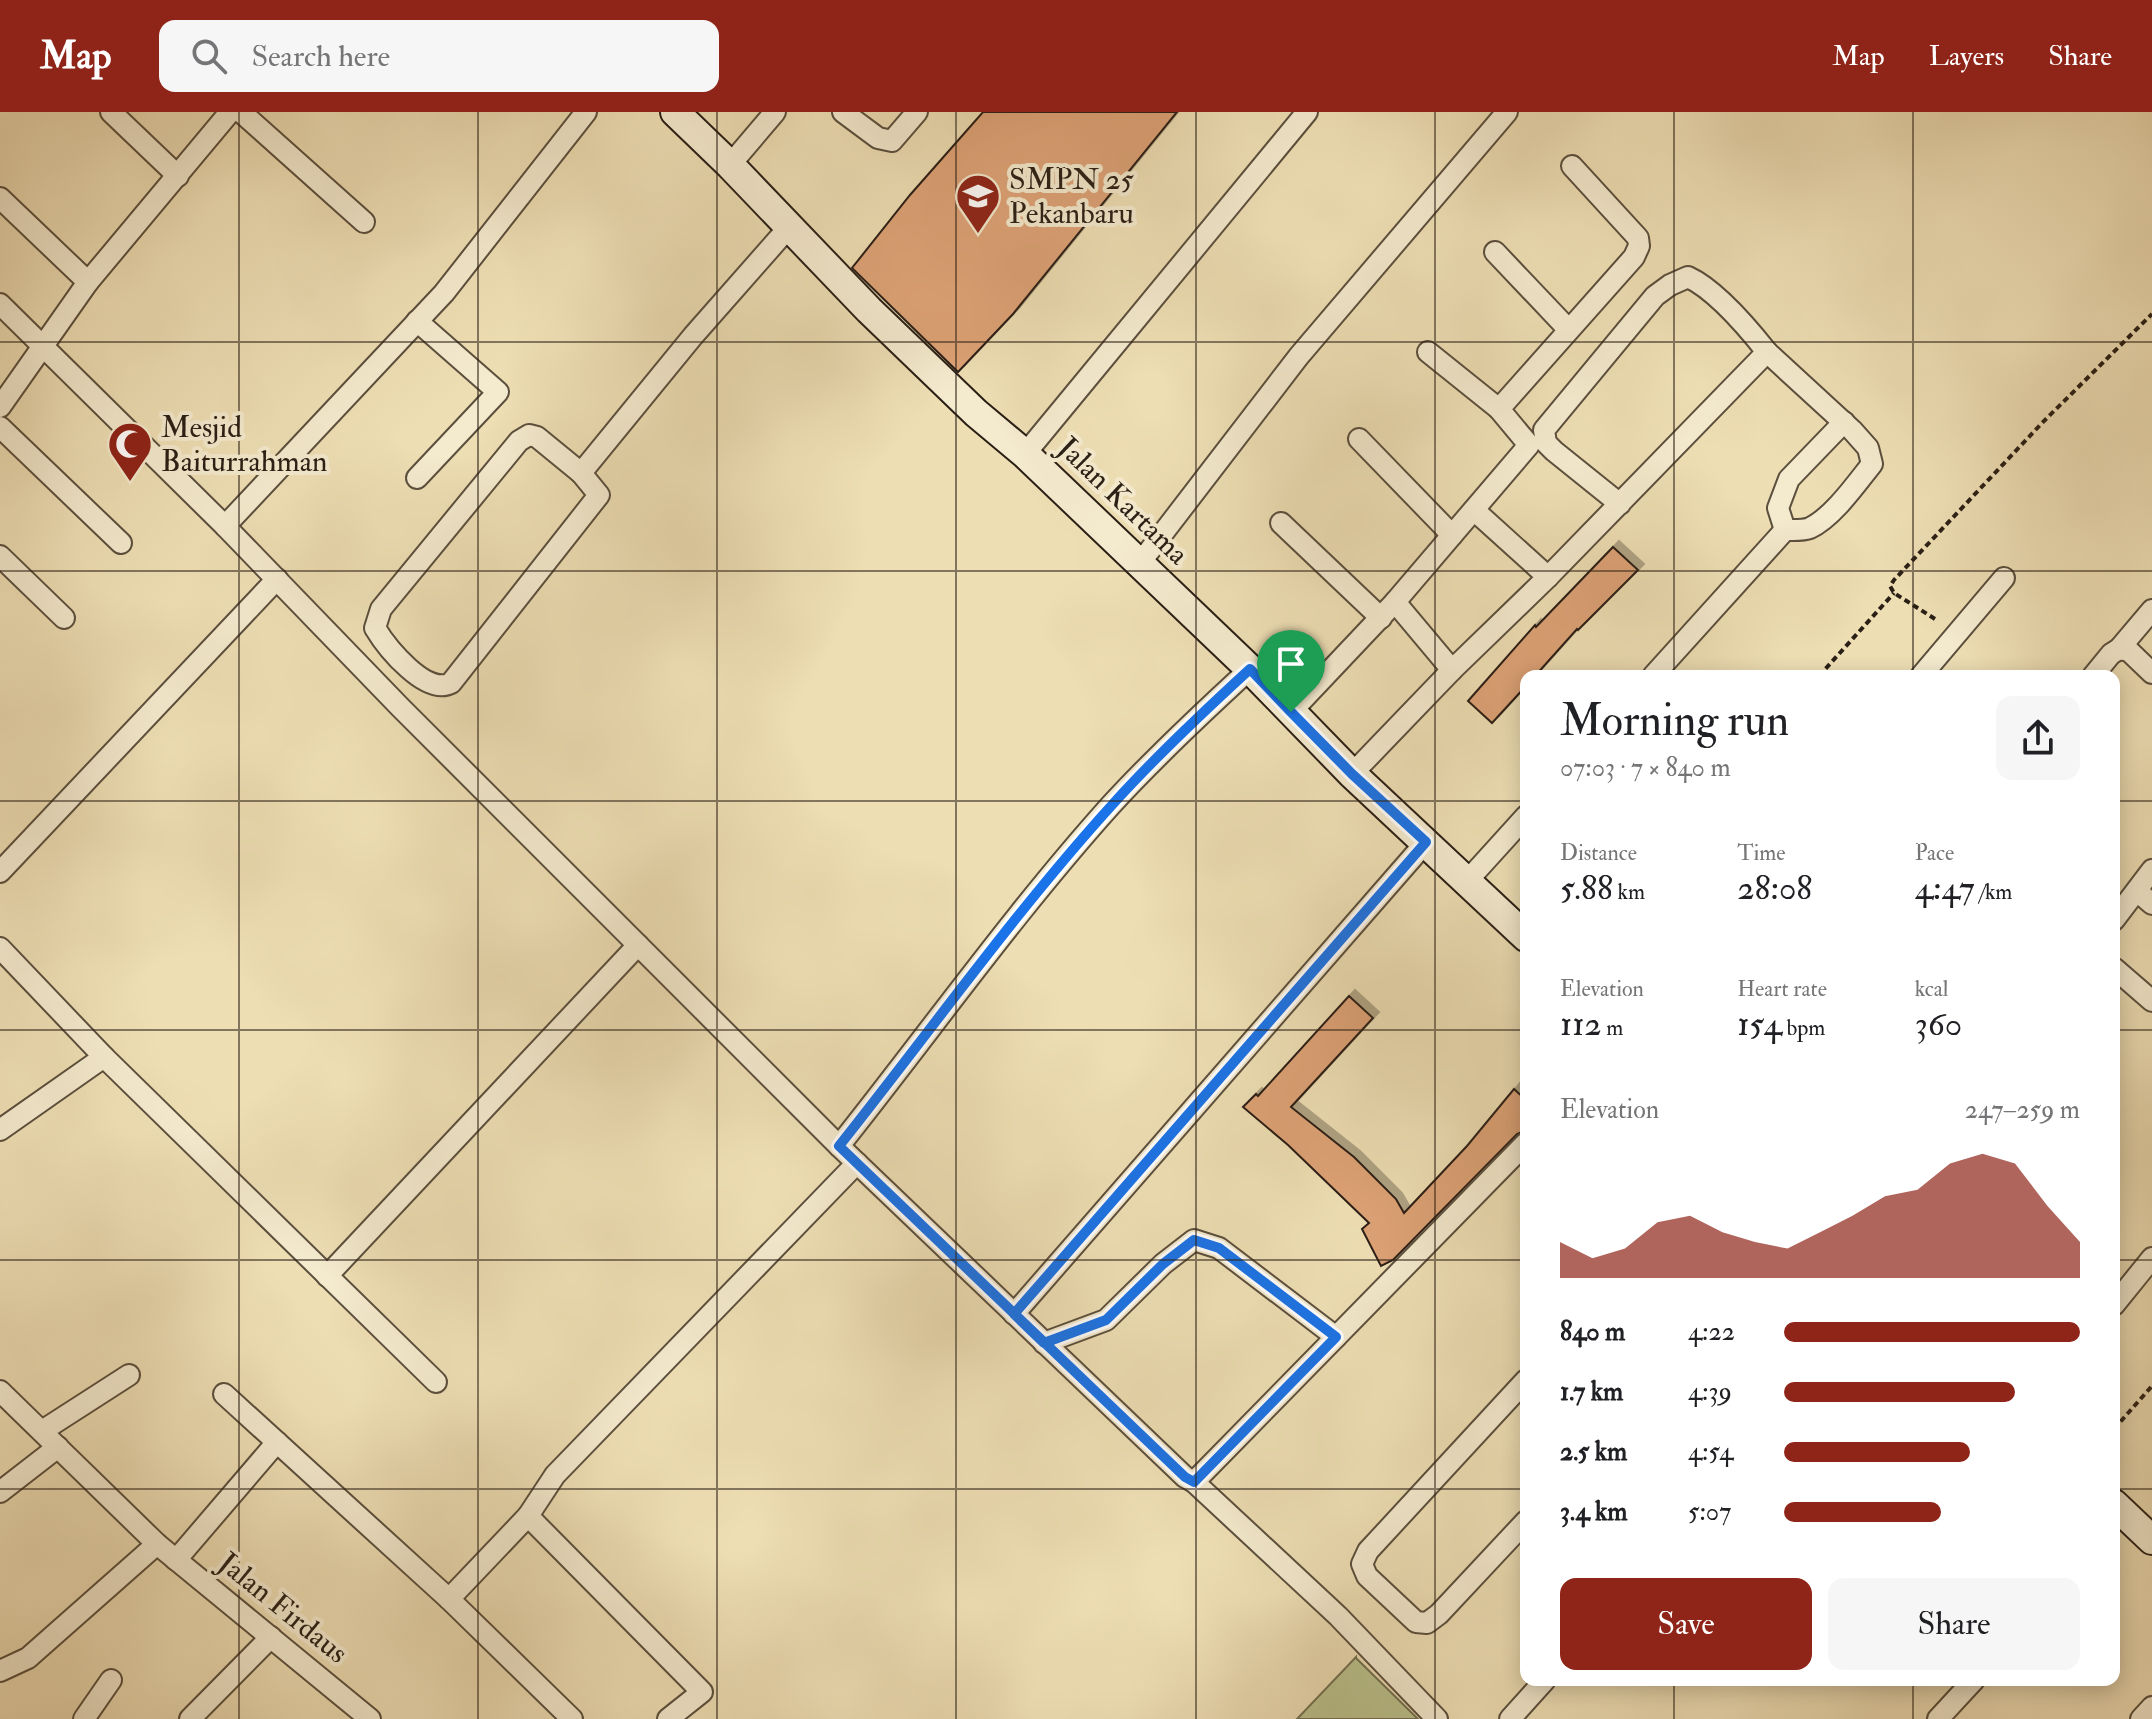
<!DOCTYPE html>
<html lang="en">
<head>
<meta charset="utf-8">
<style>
  body { margin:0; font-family:"IM FELL Double Pica",serif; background:#f6f6f6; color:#202124; height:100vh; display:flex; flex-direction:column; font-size:30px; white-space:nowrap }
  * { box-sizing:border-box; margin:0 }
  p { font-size:26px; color:#757577 }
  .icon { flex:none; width:44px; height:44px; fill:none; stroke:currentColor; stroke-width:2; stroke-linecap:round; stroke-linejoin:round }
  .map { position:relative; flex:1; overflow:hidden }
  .sheet { position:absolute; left:1520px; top:558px; width:600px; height:1016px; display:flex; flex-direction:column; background:#fff; border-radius:16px; box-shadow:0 4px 20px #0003 }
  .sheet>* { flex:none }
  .pin { position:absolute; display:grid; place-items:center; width:68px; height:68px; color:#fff; margin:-82px -34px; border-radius:50% 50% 50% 0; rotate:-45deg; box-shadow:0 0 8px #0007 }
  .pin .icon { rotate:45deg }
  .round { display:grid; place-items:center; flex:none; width:84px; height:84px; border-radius:16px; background:#f6f6f6 }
  .summary { display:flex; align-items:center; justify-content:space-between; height:136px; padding:0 40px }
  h1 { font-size:44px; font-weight:600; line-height:60px }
  .stats { display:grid; grid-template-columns:repeat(3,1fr); gap:12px; height:136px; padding:8px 40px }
  .stats div { display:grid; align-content:center }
  .stats b { font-size:34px; font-weight:600 }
  .stats small { font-size:22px; font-weight:400 }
  .stats p { font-size:22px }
  .chart { height:224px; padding:16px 40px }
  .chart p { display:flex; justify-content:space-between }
  .chart svg { width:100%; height:144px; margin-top:8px; fill:#8f2418; opacity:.7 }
  .cta { display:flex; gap:16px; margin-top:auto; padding:16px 40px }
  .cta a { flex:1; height:92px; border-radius:16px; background:#8f2418; color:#fff; font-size:32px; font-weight:600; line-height:92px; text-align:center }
  .cta a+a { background:#f6f6f6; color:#202124 }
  ul { padding:0 40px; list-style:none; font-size:26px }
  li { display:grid; grid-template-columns:128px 96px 1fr; align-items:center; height:60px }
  li i { height:20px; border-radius:10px; background:#8f2418 }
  header { display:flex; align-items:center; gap:48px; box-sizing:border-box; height:112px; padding:0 40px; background:#8f2418; color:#fff }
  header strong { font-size:38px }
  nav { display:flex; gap:44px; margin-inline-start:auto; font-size:28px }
  .search { width:560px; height:72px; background:#f6f6f6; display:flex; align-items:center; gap:20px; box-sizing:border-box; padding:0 28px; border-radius:16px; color:#757577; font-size:30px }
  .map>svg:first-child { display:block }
  .green { fill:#bac18c; stroke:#727050; stroke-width:2 }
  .building { fill:#dda276; stroke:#2a1f15; stroke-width:2; filter:url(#shadow) }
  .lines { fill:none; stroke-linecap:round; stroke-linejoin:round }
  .minor-casing { stroke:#5b4f3d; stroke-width:24 }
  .secondary-casing { stroke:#2a1f15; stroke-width:32 }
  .path { stroke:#2a1f15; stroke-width:4; stroke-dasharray:6 4; stroke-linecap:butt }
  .minor { stroke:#f4eace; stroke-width:20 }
  .secondary { stroke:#f4eace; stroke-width:28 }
  .route-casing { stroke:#fff; stroke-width:16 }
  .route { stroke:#1a73e8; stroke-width:10 }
  .grid { fill:none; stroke:#2a1f15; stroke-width:2; stroke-opacity:0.55 }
  .labels { text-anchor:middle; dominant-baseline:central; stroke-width:8; stroke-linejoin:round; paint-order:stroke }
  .poi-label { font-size:30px; fill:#2a1f15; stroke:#f4eace; text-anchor:start }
  .street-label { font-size:30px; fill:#2a1f15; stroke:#f4eace }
</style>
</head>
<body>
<header>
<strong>Map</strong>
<div class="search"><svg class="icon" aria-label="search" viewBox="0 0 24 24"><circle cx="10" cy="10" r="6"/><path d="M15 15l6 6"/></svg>Search here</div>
<nav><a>Map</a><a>Layers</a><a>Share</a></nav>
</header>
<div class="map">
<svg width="2152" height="1607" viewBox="0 0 2152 1607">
  <defs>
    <filter id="shadow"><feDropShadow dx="6" dy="-6" stdDeviation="0" flood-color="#0004"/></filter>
  </defs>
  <rect width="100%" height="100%" fill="#eedeb4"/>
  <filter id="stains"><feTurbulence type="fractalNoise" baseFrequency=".0025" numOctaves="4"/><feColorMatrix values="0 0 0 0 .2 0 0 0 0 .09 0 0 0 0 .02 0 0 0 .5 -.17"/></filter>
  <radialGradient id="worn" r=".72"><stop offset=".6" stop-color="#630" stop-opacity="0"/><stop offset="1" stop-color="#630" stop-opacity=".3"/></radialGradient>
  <path class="green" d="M1356,1545V1546L1418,1607H1297Z"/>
  <g class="building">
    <path d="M983,0H1177L1013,202L958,260L852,156L910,83Z"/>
    <path d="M1613,435L1638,458L1578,518L1577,517L1535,564H1526V574L1492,611L1468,589L1535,513L1536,515Z"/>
    <path d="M1349,884L1373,906L1291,995L1354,1045L1396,1087L1404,1101L1467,1034L1514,977L1526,988V1018L1517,1022L1393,1148L1381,1154L1362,1117L1369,1111L1288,1033L1243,995L1256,982L1258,984Z"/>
  </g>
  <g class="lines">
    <g class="minor-casing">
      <g id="minor">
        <path d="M111,0L178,64"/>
        <path d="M241,0L364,110"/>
        <path d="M843,0L878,26L892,29L917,0"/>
        <path d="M730,53L775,0"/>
        <path d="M0,86L88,170"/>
        <path d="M1495,140L1568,217"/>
        <path d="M0,192L225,414L400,595L839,1034L1185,1365L1194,1370L1338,1504L1437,1607"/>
        <path d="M417,209L498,280L417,366"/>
        <path d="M1767,240L1852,318L1868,336L1872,352C1856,372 1833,405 1810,416C1802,419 1793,418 1785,418"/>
        <path d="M0,295L88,170L230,0"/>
        <path d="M1499,297L1634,145L1639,134L1638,126L1572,54"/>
        <path d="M0,315L121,431"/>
        <path d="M529,323L537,325L581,361L599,383L451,571C426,584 387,536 375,516L381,497L519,329Z"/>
        <path d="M1359,327L1452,423"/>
        <path d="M1025,342L1307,0"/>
        <path d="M581,361L693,224L789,115"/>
        <path d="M1474,398L1548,465"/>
        <path d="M1281,411L1381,506"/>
        <path d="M225,414L444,181L586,0"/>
        <path d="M1785,418L1778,396L1789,367L1844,310"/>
        <path d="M0,444L64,506"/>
        <path d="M1140,451L1299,244L1507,0"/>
        <path d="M1395,490L1452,558L1548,465L1767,240C1748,216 1716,178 1688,165L1670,173L1655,184L1544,318L1546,331L1554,339L1620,392"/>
        <path d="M2119,537L2152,498"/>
        <path d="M1653,564L1785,418"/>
        <path d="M1921,564L2004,466"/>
        <path d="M2093,564L2111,542L2119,537L2129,539L2152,561"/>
        <path d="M1291,600L1395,490L1529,333L1499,297L1428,240"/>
        <path d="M1352,662L1452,558"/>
        <path d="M0,760L277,467"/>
        <path d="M1468,768L1526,704"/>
        <path d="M2137,779L2152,792"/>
        <path d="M2114,808L2152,758"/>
        <path d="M0,836L104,945L436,1270"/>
        <path d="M2114,856L2152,889"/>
        <path d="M0,1018L104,945"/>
        <path d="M839,1034C929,921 1014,801 1111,693C1155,645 1202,601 1250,557"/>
        <path d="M327,1164L638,833"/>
        <path d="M2114,1193L2152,1146"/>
        <path d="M1014,1202L1426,730"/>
        <path d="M1044,1231L1106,1208L1163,1152L1194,1128L1219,1136L1336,1225"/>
        <path d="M1526,1268L1368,1439L1362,1452L1367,1464L1416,1510L1427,1511L1439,1502L1526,1409"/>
        <path d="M0,1279L157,1432L370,1607"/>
        <path d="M224,1282L449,1487"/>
        <path d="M42,1319L129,1263"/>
        <path d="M1194,1370L1526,1031"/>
        <path d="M0,1380L58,1335"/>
        <path d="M528,1404L555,1363L857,1051"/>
        <path d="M176,1448L277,1330"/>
        <path d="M0,1559L28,1546L157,1432"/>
        <path d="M84,1607L111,1568"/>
        <path d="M190,1607L271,1525"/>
        <path d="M572,1607L449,1487L528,1404L702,1580L668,1607"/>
        <path d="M1510,1607L1545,1568"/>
        <path d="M1938,1607L1974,1568"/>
        <path d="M2141,1607L2152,1595"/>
      </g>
    </g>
    <g class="secondary-casing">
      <g id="secondary">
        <path d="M675,0L730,53L869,198L976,301L1025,342L1250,557L1352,662L1526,825"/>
        <path d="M2114,1392L2152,1428"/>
      </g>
    </g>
    <g class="path">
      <path d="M1935,507L1894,481L1890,474L1894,468L2043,310L2152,202"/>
      <path d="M1819,564L1894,481"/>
      <path d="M2114,1317L2152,1274"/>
    </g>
    <use href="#minor" class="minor"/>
    <use href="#secondary" class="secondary"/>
  </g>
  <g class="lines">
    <g class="route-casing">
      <path id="route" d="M1291,600L1250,557C1202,601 1155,645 1112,693C1015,800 929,921 839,1034L1185,1365L1194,1370L1336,1225L1219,1136L1194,1128L1163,1152L1106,1208L1044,1231L1014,1202L1426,730L1352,662L1291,600"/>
    </g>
    <use href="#route" class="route"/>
  </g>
  <path class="grid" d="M239,0V1607M478,0V1607M717,0V1607M956,0V1607M1196,0V1607M1435,0V1607M1674,0V564M1913,0V564M0,230H2152M0,459H2152M0,689H1526M2114,689H2152M0,918H1526M2114,918H2152M0,1148H1526M2114,1148H2152M0,1377H1526M2114,1377H2152M1674,1568V1607M1913,1568V1607"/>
  <defs>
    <g id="school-pin" transform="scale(2.3)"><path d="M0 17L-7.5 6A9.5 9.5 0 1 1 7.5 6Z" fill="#8f2418" stroke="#f4eace"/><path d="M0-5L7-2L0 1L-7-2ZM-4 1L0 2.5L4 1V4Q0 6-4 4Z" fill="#fff"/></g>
    <g id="mosque-pin" transform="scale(2.3)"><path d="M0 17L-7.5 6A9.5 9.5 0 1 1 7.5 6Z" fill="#8f2418" stroke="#f4eace"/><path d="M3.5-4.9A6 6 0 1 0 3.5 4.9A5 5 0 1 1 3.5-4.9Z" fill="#fff"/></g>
  </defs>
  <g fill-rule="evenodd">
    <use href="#school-pin" x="978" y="84"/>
    <use href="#mosque-pin" x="130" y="332"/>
  </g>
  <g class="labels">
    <g class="poi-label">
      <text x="1009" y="67">SMPN 25<tspan x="1009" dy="34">Pekanbaru</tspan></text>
      <text x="161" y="315">Mesjid<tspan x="161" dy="34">Baiturrahman</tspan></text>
    </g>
    <g class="street-label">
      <text transform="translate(1123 389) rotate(44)">Jalan Kartama</text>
      <text transform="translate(283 1496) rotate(39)">Jalan Firdaus</text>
    </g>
  </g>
  <rect width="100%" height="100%" filter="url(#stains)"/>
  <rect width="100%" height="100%" fill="url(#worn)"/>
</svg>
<div class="pin" style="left:1291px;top:600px;background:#1e9e55"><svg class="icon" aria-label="arrive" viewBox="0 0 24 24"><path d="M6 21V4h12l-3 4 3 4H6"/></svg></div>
<section class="sheet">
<div class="summary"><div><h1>Morning run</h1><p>07:03 · 7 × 840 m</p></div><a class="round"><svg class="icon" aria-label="share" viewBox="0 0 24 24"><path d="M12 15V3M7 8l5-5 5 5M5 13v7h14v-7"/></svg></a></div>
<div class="stats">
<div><p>Distance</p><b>5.88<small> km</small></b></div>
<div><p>Time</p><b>28:08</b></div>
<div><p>Pace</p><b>4:47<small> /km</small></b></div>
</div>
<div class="stats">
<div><p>Elevation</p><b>112<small> m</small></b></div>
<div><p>Heart rate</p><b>154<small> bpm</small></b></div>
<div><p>kcal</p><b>360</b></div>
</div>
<div class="chart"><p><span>Elevation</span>247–259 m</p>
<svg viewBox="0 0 160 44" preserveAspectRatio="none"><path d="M0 44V33L10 38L20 35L30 27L40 25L50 30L60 33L70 35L80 30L90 25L100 19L110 17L120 9L130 6L140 9L150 22L160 33V44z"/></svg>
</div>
<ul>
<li><b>840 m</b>4:22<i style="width:100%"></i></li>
<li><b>1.7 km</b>4:39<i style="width:78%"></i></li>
<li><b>2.5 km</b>4:54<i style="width:63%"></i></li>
<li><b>3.4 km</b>5:07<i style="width:53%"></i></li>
</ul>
<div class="cta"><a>Save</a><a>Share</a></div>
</section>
</div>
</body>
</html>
